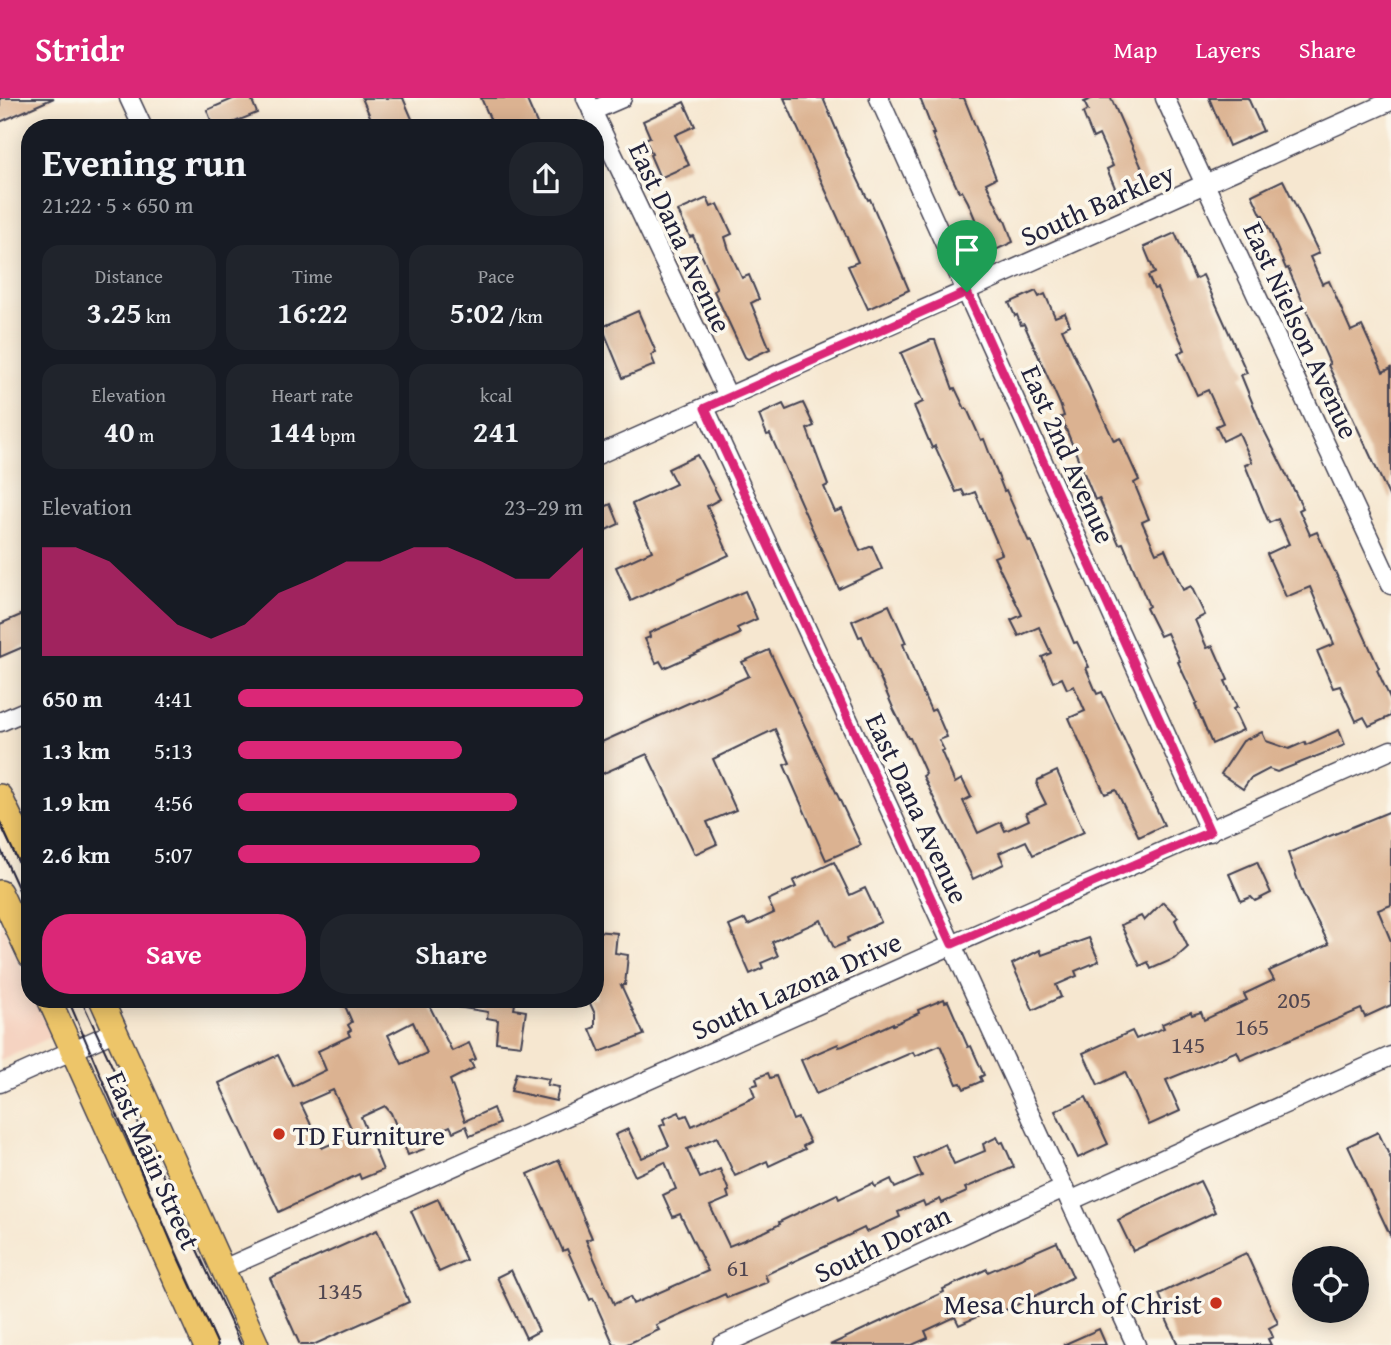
<!DOCTYPE html>
<html lang="en">
<head>
<meta charset="utf-8">
<style>
  body { margin:0; font-family:"Gentium Book Plus",serif; background:#20242c; color:#f1f3f6; height:100vh; display:flex; flex-direction:column; font-size:26px; white-space:nowrap }
  * { box-sizing:border-box; margin:0 }
  p { font-size:23px; color:#9ea1a6 }
  .icon { flex:none; width:38px; height:38px; fill:none; stroke:currentColor; stroke-width:2; stroke-linecap:round; stroke-linejoin:round }
  .map { position:relative; flex:1; overflow:hidden }
  .sheet { position:absolute; left:21px; top:21px; width:583px; height:889px; display:flex; flex-direction:column; background:#171b24; border-radius:28px; box-shadow:0 4px 18px #0003 }
  .sheet>* { flex:none }
  .fabs { position:absolute; left:1292px; top:1148px; display:grid; gap:14px }
  .fabs a { display:grid; place-items:center; width:77px; height:77px; border-radius:50%; background:#171b24; box-shadow:0 4px 18px #0003; font-size:35px }
  .pin { position:absolute; display:grid; place-items:center; width:60px; height:60px; color:#fff; margin:-72px -30px; border-radius:50% 50% 50% 0; rotate:-45deg; box-shadow:0 0 7px #0007 }
  .pin .icon { rotate:45deg }
  .round { display:grid; place-items:center; flex:none; width:74px; height:74px; border-radius:28px; background:#20242c }
  .head { display:flex; align-items:center; justify-content:space-between; height:119px; padding:0 21px }
  h1 { font-size:38px; font-weight:800; line-height:52px }
  .figures { display:grid; grid-template-columns:repeat(3,1fr); gap:10px; height:119px; padding:7px 21px }
  .figures div { display:grid; align-content:center; border-radius:18px; background:#20242c; text-align:center }
  .figures b { font-size:30px; font-weight:800 }
  .figures small { font-size:19px; font-weight:400 }
  .figures p { font-size:19px }
  .chart { height:196px; padding:14px 21px }
  .chart p { display:flex; justify-content:space-between }
  .chart svg { width:100%; height:126px; margin-top:7px; fill:#db2777; opacity:.7 }
  .cta { display:flex; gap:14px; margin-top:auto; padding:14px 21px }
  .cta a { flex:1; height:80px; border-radius:28px; background:#db2777; color:#fff; font-size:28px; font-weight:800; line-height:80px; text-align:center }
  .cta a+a { background:#20242c; color:#f1f3f6 }
  ul { padding:0 21px; list-style:none; font-size:23px }
  li { display:grid; grid-template-columns:112px 84px 1fr; align-items:center; height:52px }
  li i { height:18px; border-radius:9px; background:#db2777 }
  header { display:flex; align-items:center; gap:42px; box-sizing:border-box; height:98px; padding:0 35px; background:#db2777; color:#fff }
  header strong { font-size:33px }
  nav { display:flex; gap:38px; margin-inline-start:auto; font-size:24px }
  .map>svg:first-child { display:block }
  .built { fill:#f5d3c1 }
  .building { fill:#dbb291; fill-rule:evenodd }
  .lines { fill:none; stroke-linecap:round; stroke-linejoin:round }
  .minor-casing { stroke:#424051; stroke-width:21 }
  .major-casing { stroke:#424051; stroke-width:26 }
  .minor { stroke:#fff; stroke-width:18 }
  .major { stroke:#edc569; stroke-width:23 }
  .tram { stroke:#22223b; stroke-width:2 }
  .route-casing { stroke:#fff; stroke-width:14 }
  .route { stroke:#db2777; stroke-width:9 }
  .poi-dot { fill:#c8321e; stroke:#fbf7ec; stroke-width:2.5 }
  .labels { text-anchor:middle; dominant-baseline:central; stroke-width:7; stroke-linejoin:round; paint-order:stroke }
  .number-label { font-size:24px; fill:#504650 }
  .street-label { font-size:28px; fill:#22223b; stroke:#fbf7ec }
  .poi-label { font-size:28px; fill:#22223b; stroke:#fbf7ec; text-anchor:start }
</style>
</head>
<body>
<header>
<strong>Stridr</strong>
<nav><a>Map</a><a>Layers</a><a>Share</a></nav>
</header>
<div class="map">
<svg width="1391" height="1247" viewBox="0 0 1391 1247">
  <rect width="100%" height="100%" fill="#fbf7ec"/>
  <filter id="ink" filterUnits="userSpaceOnUse"><feTurbulence type="fractalNoise" baseFrequency=".0143" numOctaves="2"/><feDisplacementMap in="SourceGraphic" scale="14" xChannelSelector="R" yChannelSelector="G"/><feConvolveMatrix kernelMatrix="1 2 1 2 8 2 1 2 1" color-interpolation-filters="sRGB"/></filter>
  <filter id="wash" filterUnits="userSpaceOnUse"><feTurbulence type="fractalNoise" baseFrequency=".00686" numOctaves="4" result="noise"/><feDisplacementMap in="SourceGraphic" scale="28" xChannelSelector="R" yChannelSelector="G"/><feGaussianBlur stdDeviation="1.57" result="paint"/><feColorMatrix in="noise" values="0 0 0 0 0 0 0 0 0 0 0 0 0 0 0 0 0 1.4 0 .05"/><feComposite in="paint" operator="in"/></filter>
  <g filter="url(#wash)">
    <rect width="100%" height="100%" fill="#f6e7d0"/>
    <path class="built" d="M0,820L30,889V901H35L51,939L0,963Z"/>
    <g id="blocks">
      <g class="building">
        <path d="M0,0H54L0,24Z"/>
        <path d="M235,0H251L257,15L220,30H214L207,12Z"/>
        <path d="M362,0H403L416,30H375Z"/>
        <path d="M481,0H526L539,30H494Z"/>
        <path d="M784,0H823L853,71L868,102L870,101L909,192L868,211L848,168L858,164Z"/>
        <path d="M920,0H964L996,80L986,85L1003,121L1004,120L1013,144L989,155L968,104L962,93L959,94L932,36H934Z"/>
        <path d="M1093,0H1111L1148,84L1126,94L1123,89L1116,92L1107,71L1113,68L1099,37L1093,40L1083,15L1088,12L1084,4Z"/>
        <path d="M1209,0H1248L1263,33L1229,48Z"/>
        <path d="M684,4L695,28L675,37L689,67L660,80L650,57L652,56L645,41L650,39L643,23Z"/>
        <path d="M1283,82L1319,155L1310,159L1322,186L1329,183L1351,233L1362,228L1383,274L1391,270V402L1328,267L1330,266L1288,170L1286,171L1263,117L1262,118L1252,97Z"/>
        <path d="M707,100L711,109L718,106L732,136L725,139L729,152L742,180L749,177L759,201L751,205L770,251L748,261L745,259L714,193L717,191L693,138L690,139L678,113Z"/>
        <path d="M1175,135L1195,181L1203,177L1247,275L1241,277L1261,326L1303,410L1299,412L1310,437L1317,434L1379,570L1377,572L1391,602V618L1369,628L1364,619L1356,623L1340,588L1333,590L1317,553L1334,546L1310,489L1286,499L1267,456L1289,446L1278,421L1269,425L1245,367L1252,364L1239,335L1223,343L1216,328L1223,325L1208,292L1197,297L1178,255L1185,252L1157,190L1154,191L1148,178L1155,175L1144,149Z"/>
        <path d="M1036,193L1039,199L1045,196L1055,219L1065,215L1070,227L1062,231L1114,343L1120,340L1139,382L1134,385L1149,421L1142,424L1156,455L1165,451L1183,492L1191,488L1205,517L1195,522L1207,550L1213,548L1228,582L1225,583L1237,609L1233,611L1243,632L1212,646L1195,606L1197,605L1178,564L1180,563L1167,535L1160,538L1146,510L1149,508L1123,445L1119,446L1099,400L1095,402L1061,319L1064,318L1060,306L1024,226L1021,227L1017,217L1015,218L1009,205Z"/>
        <path d="M638,213L656,254L651,257L655,267L623,280L602,229Z"/>
        <path d="M931,242H935L953,291L955,290L965,311H967L981,342L984,341L1004,393L1006,392L1029,444L1031,443L1074,545L1077,544L1089,569L1086,570L1097,596L1102,594L1164,727L1139,739L1116,692L1105,696L1082,649L1069,620L1085,613L1074,588L1067,591L1062,580L1053,584L1042,559L1051,555L1039,529L1019,538L1011,522L1022,517L994,459L1002,456L975,394L965,398L962,392L956,394L935,348L932,350L914,308L923,304L901,255Z"/>
        <path d="M803,305L814,328L807,331L828,387L824,389L835,414L842,411L860,453L872,448L882,471L839,491L770,336L767,337L759,317L783,306L786,312Z"/>
        <path d="M697,357L720,401L707,408L729,457L631,503L616,469L652,453L632,406L676,386L668,371Z"/>
        <path d="M611,406L619,426L595,437V413Z"/>
        <path d="M745,493L757,521L737,530L740,536L664,570L660,563L656,565L645,541L650,539L649,535Z"/>
        <path d="M889,507L906,545L903,546L916,579L931,613L935,611L947,639L939,642L944,652L941,653L955,685L962,681L971,699L963,703L978,735L1001,724L1005,733L1029,722L1026,715L1046,706L1037,688L1038,682L1057,673L1084,734L1033,757L1026,743L999,755L1004,766L973,781L923,678L926,676L910,640H908L894,612L862,538L859,539L852,523Z"/>
        <path d="M30,513V546L0,559V526Z"/>
        <path d="M769,552L861,747L826,762L784,667L790,665L775,631L713,661L736,712L707,724L717,746L695,756L647,656L595,679V647L749,578L742,564Z"/>
        <path d="M1339,632L1345,647L1277,674L1269,671L1250,681L1243,691L1221,676L1243,643L1262,634L1266,643L1289,651L1305,644L1306,647Z"/>
        <path d="M1391,713V807L1378,812L1391,843V907L1365,919L1361,911L1241,962L1237,953L1166,982L1180,1013L1149,1027L1125,974L1098,987L1083,955L1132,933L1136,941L1164,930L1162,926L1191,914L1192,917L1201,914L1204,922L1247,902L1244,896L1274,882L1269,873L1329,846L1303,796L1288,755Z"/>
        <path d="M834,764L850,797L865,790L881,824L847,840L848,844L834,850L821,822L772,844L778,858L761,865L763,870L750,876L729,828L745,821L748,827L774,815L768,802L796,789L793,783Z"/>
        <path d="M1257,764L1271,795L1255,803L1251,799L1241,803L1229,776Z"/>
        <path d="M1163,804L1178,819L1175,822L1188,849L1176,860L1151,871L1148,864L1140,868L1121,827L1141,818L1144,823Z"/>
        <path d="M595,833L617,835L615,855L628,857L625,887H621L644,937L600,954L590,931L595,929V916L588,901H595Z"/>
        <path d="M1089,840L1099,863L1075,873L1077,878L1056,887L1061,899L1033,912L1012,866L1040,852L1042,857Z"/>
        <path d="M342,901H426L452,953L469,945L476,961L470,963L474,970L450,982L465,1023L493,1010L499,1026L470,1038L466,1028L453,1034L450,1028L426,1039L428,1043L422,1045L424,1051L408,1057L391,1015L385,1008L361,1019L383,1072L361,1081L359,1076L279,1114L219,985L278,957L293,988L326,972L318,953L350,938L348,934L351,932L348,927L352,924ZM413,924L427,955L402,966L388,937ZM333,992L354,1036L322,1050L301,1006Z"/>
        <path d="M458,901H506L505,904L515,906L514,911L526,913L521,947L496,944L498,922L487,920L488,914L457,909Z"/>
        <path d="M944,901L945,904L948,903L968,949L971,948L984,977L980,979L982,983L964,991L961,985L957,986L940,947L915,958L913,954L816,996L801,962L838,946L839,949L843,948L893,925V927L919,915L918,912Z"/>
        <path d="M516,975L549,981L547,987L559,989L556,1003L511,993Z"/>
        <path d="M768,975L770,980L776,978L793,1022L798,1020L810,1044L803,1048L805,1051L769,1068L767,1063L735,1078L717,1039L687,1051L700,1080L720,1071L729,1093L727,1094L729,1100L710,1108L729,1148L766,1133L780,1126L779,1124L837,1096L839,1101L873,1085L875,1089L891,1081L895,1090L922,1078L914,1061L945,1046L954,1066L985,1053L983,1046L997,1039L1000,1045L1003,1044L1014,1069L965,1090L967,1094L942,1105L940,1101L925,1108L923,1103L898,1114L900,1119L866,1134L864,1130L765,1177L768,1184L727,1200L725,1196L656,1227L659,1232L625,1247H614L593,1200L590,1202L567,1151L563,1153L528,1076L559,1062L592,1140L586,1142L614,1206L630,1199L633,1206L708,1173L680,1116L673,1119L663,1097L676,1091L665,1064L635,1078L615,1037L628,1031L642,1060L669,1048L660,1028L665,1026L663,1021L679,1014L681,1019L687,1017L692,1028L755,999L751,988L758,986L756,980Z"/>
        <path d="M1086,999L1108,1046L1078,1060L1055,1013Z"/>
        <path d="M1378,1034L1391,1061V1139L1348,1048Z"/>
        <path d="M1200,1083L1215,1114L1133,1153L1118,1122Z"/>
        <path d="M438,1101L466,1162L439,1174L411,1113Z"/>
        <path d="M377,1132L409,1204L313,1247H300L270,1180Z"/>
        <path d="M1057,1144L1073,1179L1025,1203L1001,1214L999,1209L959,1227L955,1219L925,1233L928,1240L912,1247H830L944,1194L943,1191L968,1180L987,1171L988,1174Z"/>
        <path d="M1246,1155L1278,1225L1269,1230L1273,1239L1268,1241L1271,1247H1178L1164,1216L1167,1215L1159,1196Z"/>
        <path d="M511,1172L539,1233L526,1240L497,1179Z"/>
        <path d="M1099,1231L1106,1247H1063Z"/>
      </g>
    </g>
  </g>
  <g filter="url(#ink)">
    <use href="#blocks" fill-opacity="0" stroke="#424051" stroke-width="2"/>
    <g class="lines">
      <g class="minor-casing">
        <g id="minor">
          <path d="M129,0L143,30"/>
          <path d="M586,0L729,300"/>
          <path d="M879,0L1210,734"/>
          <path d="M1165,0L1391,487"/>
          <path d="M592,13L622,0"/>
          <path d="M705,310L1136,1247"/>
          <path d="M595,358L1391,3"/>
          <path d="M0,624L30,611"/>
          <path d="M0,985L116,933"/>
          <path d="M1070,1103L1391,958"/>
          <path d="M223,1171L1391,652"/>
          <path d="M722,1247L1064,1090"/>
        </g>
      </g>
      <g class="major-casing">
        <g id="major">
          <path d="M0,698L30,760"/>
          <path d="M0,794L30,858"/>
          <path d="M49,901L205,1247"/>
          <path d="M101,901L257,1247"/>
        </g>
      </g>
      <use href="#minor" class="minor"/>
      <use href="#major" class="major"/>
      <g class="tram">
        <path d="M0,724L30,790"/>
        <path d="M0,750L30,816"/>
        <path d="M68,901L179,1162L218,1247"/>
        <path d="M81,901L241,1247"/>
      </g>
    </g>
  </g>
  <g class="lines" filter="url(#ink)">
    <g class="route-casing">
      <path id="route" d="M967,194L1210,734L952,846L705,310Z"/>
    </g>
    <use href="#route" class="route"/>
  </g>
  <g class="poi-dot">
    <circle cx="279" cy="1036" r="7"/>
    <circle cx="1216" cy="1205" r="7"/>
  </g>
  <g class="labels">
    <g class="number-label">
      <text x="1294" y="901">205</text>
      <text x="1252" y="928">165</text>
      <text x="1188" y="946">145</text>
      <text x="738" y="1169">61</text>
      <text x="340" y="1192">1345</text>
    </g>
    <g class="street-label">
      <text transform="translate(1097 106) rotate(-24)">South Barkley</text>
      <text transform="translate(681 139) rotate(65)">East Dana Avenue</text>
      <text transform="translate(1302 232) rotate(65)">East Nielson Avenue</text>
      <text transform="translate(1069 356) rotate(66)">East 2nd Avenue</text>
      <text transform="translate(918 710) rotate(65)">East Dana Avenue</text>
      <text transform="translate(796 887) rotate(-24)">South Lazona Drive</text>
      <text transform="translate(154 1062) rotate(66)">East Main Street</text>
      <text transform="translate(882 1145) rotate(-25)">South Doran</text>
    </g>
    <g class="poi-label">
      <text x="293" y="1036">TD Furniture</text>
      <text x="1202" y="1205" text-anchor="end">Mesa Church of Christ</text>
    </g>
  </g>
</svg>
<div class="fabs">
<a><svg class="icon" aria-label="locate" viewBox="0 0 24 24"><circle cx="12" cy="12" r="6"/><path d="M12 2v4M12 18v4M2 12h4M18 12h4"/></svg></a>
</div>
<div class="pin" style="left:967px;top:194px;background:#1e9e55"><svg class="icon" aria-label="arrive" viewBox="0 0 24 24"><path d="M6 21V4h12l-3 4 3 4H6"/></svg></div>
<section class="sheet">
<div class="head"><div><h1>Evening run</h1><p>21:22 · 5 × 650 m</p></div><a class="round"><svg class="icon" aria-label="share" viewBox="0 0 24 24"><path d="M12 15V3M7 8l5-5 5 5M5 13v7h14v-7"/></svg></a></div>
<div class="figures">
<div><p>Distance</p><b>3.25<small> km</small></b></div>
<div><p>Time</p><b>16:22</b></div>
<div><p>Pace</p><b>5:02<small> /km</small></b></div>
</div>
<div class="figures">
<div><p>Elevation</p><b>40<small> m</small></b></div>
<div><p>Heart rate</p><b>144<small> bpm</small></b></div>
<div><p>kcal</p><b>241</b></div>
</div>
<div class="chart"><p><span>Elevation</span>23–29 m</p>
<svg viewBox="0 0 160 44" preserveAspectRatio="none"><path d="M0 44V6L10 6L20 11L30 22L40 33L50 38L60 33L70 22L80 17L90 11L100 11L110 6L120 6L130 11L140 17L150 17L160 6V44z"/></svg>
</div>
<ul>
<li><b>650 m</b>4:41<i style="width:100%"></i></li>
<li><b>1.3 km</b>5:13<i style="width:65%"></i></li>
<li><b>1.9 km</b>4:56<i style="width:81%"></i></li>
<li><b>2.6 km</b>5:07<i style="width:70%"></i></li>
</ul>
<div class="cta"><a>Save</a><a>Share</a></div>
</section>
</div>
</body>
</html>
